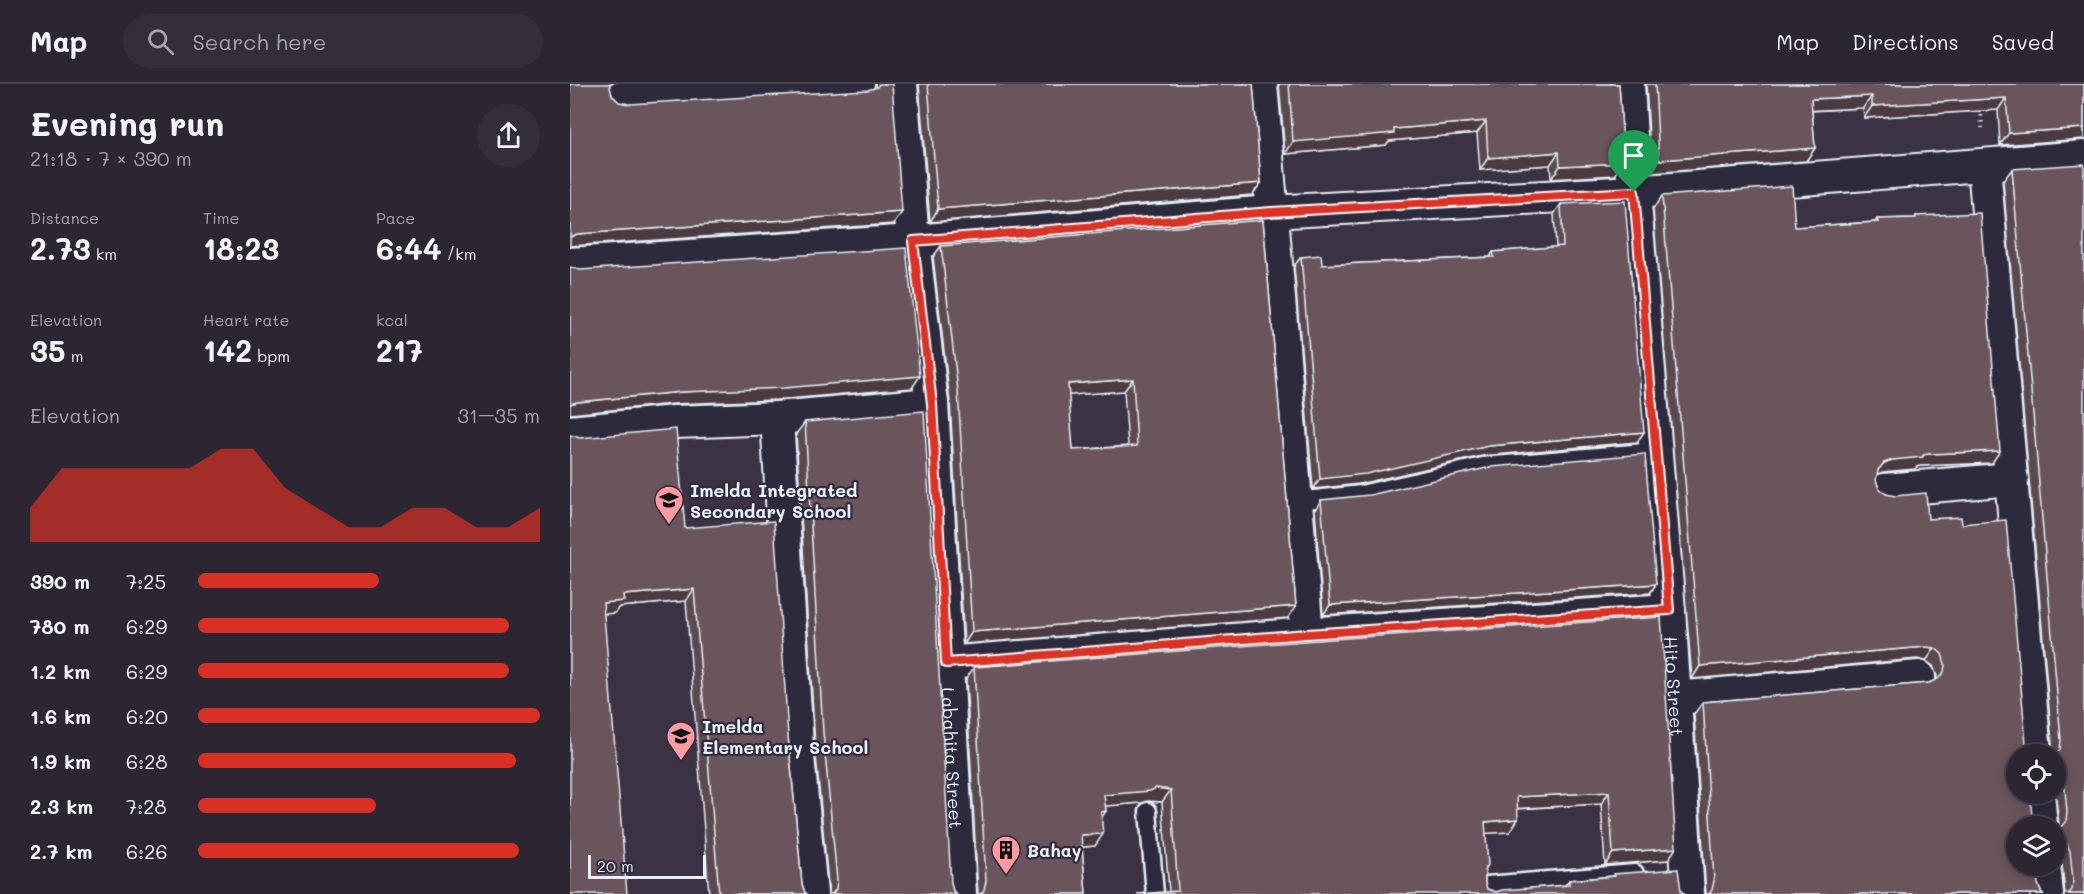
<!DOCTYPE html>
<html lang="en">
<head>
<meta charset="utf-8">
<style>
  body { margin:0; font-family:Mali,sans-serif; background:#342e3a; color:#f1f3f6; height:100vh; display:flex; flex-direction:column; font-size:22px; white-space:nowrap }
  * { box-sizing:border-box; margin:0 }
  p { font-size:20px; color:#a6a5ac }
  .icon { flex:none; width:33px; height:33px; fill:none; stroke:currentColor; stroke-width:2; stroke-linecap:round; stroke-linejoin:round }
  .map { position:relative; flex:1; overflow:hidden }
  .details { display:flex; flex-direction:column; background:#2c2632; width:570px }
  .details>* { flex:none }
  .controls { position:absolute; left:1436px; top:660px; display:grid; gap:12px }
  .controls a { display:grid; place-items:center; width:60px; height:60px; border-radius:50%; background:#2c2632; box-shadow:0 3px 15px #0003,0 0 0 2px #48434d; font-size:30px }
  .scale { position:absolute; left:18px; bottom:15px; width:118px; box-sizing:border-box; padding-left:6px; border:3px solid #e8f1f8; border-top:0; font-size:16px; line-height:21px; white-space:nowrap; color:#e8f1f8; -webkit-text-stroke:4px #2f2a3d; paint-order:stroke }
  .pin { position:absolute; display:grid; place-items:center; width:51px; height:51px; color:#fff; margin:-62px -26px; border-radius:50% 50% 50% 0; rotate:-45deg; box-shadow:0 0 6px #0007 }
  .pin .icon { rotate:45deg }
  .round { display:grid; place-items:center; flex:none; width:63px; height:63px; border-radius:32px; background:#342e3a }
  .headline { display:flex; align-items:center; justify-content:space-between; height:102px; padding:0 30px }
  h1 { font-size:33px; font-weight:700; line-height:45px }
  .metrics { display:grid; grid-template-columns:repeat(3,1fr); gap:9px; height:102px; padding:6px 30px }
  .metrics div { display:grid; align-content:center }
  .metrics b { font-size:30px; font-weight:700 }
  .metrics small { font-size:16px; font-weight:400 }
  .metrics p { font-size:16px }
  .chart { height:168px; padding:12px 30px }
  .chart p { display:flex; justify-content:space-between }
  .chart svg { width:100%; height:108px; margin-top:6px; fill:#d93025; opacity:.7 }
  ul { padding:0 30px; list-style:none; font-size:20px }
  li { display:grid; grid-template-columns:96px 72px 1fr; align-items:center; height:45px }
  li i { height:15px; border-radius:8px; background:#d93025 }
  header { display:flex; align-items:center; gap:36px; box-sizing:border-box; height:84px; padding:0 30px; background:#2c2632; border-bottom:2px solid #48434d }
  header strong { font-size:28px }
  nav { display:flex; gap:33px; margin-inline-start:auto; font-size:21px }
  .search { width:420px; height:54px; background:#342e3a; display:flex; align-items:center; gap:15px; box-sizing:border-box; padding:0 21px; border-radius:33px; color:#a6a5ac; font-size:22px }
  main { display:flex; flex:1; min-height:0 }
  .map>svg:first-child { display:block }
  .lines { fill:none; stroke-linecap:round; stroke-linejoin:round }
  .lane-casing { stroke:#e8f1f8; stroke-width:21 }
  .street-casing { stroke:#e8f1f8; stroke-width:36 }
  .path { stroke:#e8f1f8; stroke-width:4; stroke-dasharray:1.5 4.5; stroke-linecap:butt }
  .lane { stroke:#2f2a3d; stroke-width:16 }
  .street { stroke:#2f2a3d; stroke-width:32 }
  .wall { fill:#5c484f; stroke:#e8f1f8; stroke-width:1.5; fill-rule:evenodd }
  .shaded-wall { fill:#4b3b40; stroke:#e8f1f8; stroke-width:1.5 }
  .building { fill:#6b545c; stroke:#e8f1f8; stroke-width:1.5; fill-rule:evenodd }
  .route-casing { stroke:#fff; stroke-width:12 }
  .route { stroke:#d93025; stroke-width:8 }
  .labels { text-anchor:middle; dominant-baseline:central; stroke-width:4.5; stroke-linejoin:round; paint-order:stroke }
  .poi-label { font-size:18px; font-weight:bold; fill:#e8f1f8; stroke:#2f2a3d; text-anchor:start }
  .street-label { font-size:18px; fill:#e8f1f8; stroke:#2f2a3d }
</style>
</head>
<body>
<header>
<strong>Map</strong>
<div class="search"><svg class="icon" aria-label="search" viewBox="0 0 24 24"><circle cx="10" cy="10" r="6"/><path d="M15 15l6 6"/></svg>Search here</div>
<nav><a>Map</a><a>Directions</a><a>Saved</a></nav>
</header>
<main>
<section class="details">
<div class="headline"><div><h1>Evening run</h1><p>21:18 · 7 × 390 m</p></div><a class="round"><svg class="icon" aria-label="share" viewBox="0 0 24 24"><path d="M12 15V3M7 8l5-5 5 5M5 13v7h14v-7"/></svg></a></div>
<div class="metrics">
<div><p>Distance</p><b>2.73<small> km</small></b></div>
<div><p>Time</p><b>18:23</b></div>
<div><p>Pace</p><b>6:44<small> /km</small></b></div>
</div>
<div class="metrics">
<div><p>Elevation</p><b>35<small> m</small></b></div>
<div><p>Heart rate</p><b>142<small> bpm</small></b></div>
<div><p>kcal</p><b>217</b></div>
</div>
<div class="chart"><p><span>Elevation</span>31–35 m</p>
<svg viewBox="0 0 160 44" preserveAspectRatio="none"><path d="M0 44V30L10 14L20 14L30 14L40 14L50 14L60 6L70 6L80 22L90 30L100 38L110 38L120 30L130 30L140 38L150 38L160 30V44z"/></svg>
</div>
<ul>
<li><b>390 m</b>7:25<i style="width:53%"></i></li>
<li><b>780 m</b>6:29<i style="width:91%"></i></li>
<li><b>1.2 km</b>6:29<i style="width:91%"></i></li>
<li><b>1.6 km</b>6:20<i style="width:100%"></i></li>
<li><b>1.9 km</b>6:28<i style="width:93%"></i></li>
<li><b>2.3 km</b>7:28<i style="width:52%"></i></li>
<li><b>2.7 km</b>6:26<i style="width:94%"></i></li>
</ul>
</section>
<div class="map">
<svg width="1514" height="810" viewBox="0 0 1514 810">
  <rect width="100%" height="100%" fill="#3b3243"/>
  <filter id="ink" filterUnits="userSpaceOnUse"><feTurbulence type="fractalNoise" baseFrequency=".0167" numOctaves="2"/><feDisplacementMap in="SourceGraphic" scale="12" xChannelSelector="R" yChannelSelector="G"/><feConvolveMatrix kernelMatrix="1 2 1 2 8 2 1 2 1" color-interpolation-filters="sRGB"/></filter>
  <g filter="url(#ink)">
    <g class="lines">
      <g class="lane-casing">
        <g id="lane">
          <path d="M726,417L791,410L913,382L1086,367"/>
          <path d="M578,727L585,810"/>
          <path d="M917,810L916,801L1065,789"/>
        </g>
      </g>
      <g class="street-casing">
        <g id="street">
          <path id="s1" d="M331,0L343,157L362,320L390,810"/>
          <path d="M691,0L737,550"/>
          <path id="s2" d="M1058,0L1064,108L1099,526L1118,810"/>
          <path d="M49,14L288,0"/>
          <path d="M1414,82L1465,670"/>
          <path d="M0,180L343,157L701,128L1064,108L1514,73"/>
          <path d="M207,334L227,662L241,810"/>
          <path d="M0,348L105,338L207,334L362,320"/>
          <path d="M1315,406L1442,395"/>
          <path d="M376,579L737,550L1099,526"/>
          <path d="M1105,614L1349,593"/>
          <path d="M1468,710L1471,742"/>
          <path d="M1474,782L1477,810"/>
        </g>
      </g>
      <path class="path" d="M1411,25L1412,44"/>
      <use href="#lane" class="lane"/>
      <use href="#street" class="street"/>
    </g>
    <g class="wall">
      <path d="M349,0H683L691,99L682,111L360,138Z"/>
      <path d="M709,0H1049L1054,79L1045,91L981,95L980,81L910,86L907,49L819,57L816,61L715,70Z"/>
      <path d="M1076,0H1514V55L1430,61L1428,26L1294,34L1293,24L1242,27L1245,64L1236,77L1081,89Z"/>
      <path d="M1442,85L1514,810H1495L1492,780L1489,772L1485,769V746L1488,745L1489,740L1485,706V670H1483L1433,97Z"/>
      <path d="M1092,112L1225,143L1305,138L1307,135L1345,134L1346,132L1422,379L1350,382L1347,383L1345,385L1313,388L1307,390L1306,396L1309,405L1316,410L1358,435L1392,440L1458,668L1446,742L1471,808L1473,810H1136L1124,630L1133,618L1359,599L1366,596L1367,592L1363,582L1356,577L1347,575L1122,595L1083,125Z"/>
      <path d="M991,120L1074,348L1067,358L912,372L789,400L743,405L724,182L731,173L752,181L920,173L923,168L986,163L984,130Z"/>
      <path d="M693,136L726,522L718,534L394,560L380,318L363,173L371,162ZM554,307L558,362L503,366L498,311Z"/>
      <path d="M235,338L383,807L386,810H259L245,661L226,350Z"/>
      <path d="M0,351L115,444L218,652L232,800L235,809L237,810H139L116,517L49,523L45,529Z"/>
      <path d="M751,416L1086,500L1080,509L753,531L745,426Z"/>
      <path d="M1091,533L1098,776L1035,781L1031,720L947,725L940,748L916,749L915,799L917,805L926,808L995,801L999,796L1043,792L1044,790L1111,807L1114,810L599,808L592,718L578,717L571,719L535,722L536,727L532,733L525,762L512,763L516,810H408L396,595L404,583Z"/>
    </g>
    <g class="shaded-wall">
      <path d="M1302,12L1293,24L1233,27L1241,15Z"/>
      <path d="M1436,14L1428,26L1294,34L1302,22Z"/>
      <path d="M916,37L907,49L819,57L816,61L715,70L723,58L824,45Z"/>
      <path d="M1514,44V55L1430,61L1439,49Z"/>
      <path d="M1245,64L1236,77L1081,89L1089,76Z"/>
      <path d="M989,68L980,81L910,86L918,74Z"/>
      <path d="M1054,79L1045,91L981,95L990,82Z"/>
      <path d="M691,99L682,111L360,138L368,125Z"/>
      <path d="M332,128L324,140L0,162V153L7,150Z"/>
      <path d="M350,292L342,304L206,316L103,320L0,330V320L7,318L112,308Z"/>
      <path d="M563,295L554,307L489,312L498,300Z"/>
      <path d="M1074,348L1067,358L912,372L789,400L743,405L750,395L919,362Z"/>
      <path d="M1430,367L1422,379L1350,382L1347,383L1345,385L1313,388L1305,391L1308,386L1314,379L1322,376L1358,370Z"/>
      <path d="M1086,500L1080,509L753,531L760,521Z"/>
      <path d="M124,505L116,517L49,523L45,529L25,531L33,519L53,511Z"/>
      <path d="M726,522L718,534L394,560L402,548Z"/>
      <path d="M1356,563L1365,564L1356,577L1347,575L1122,595L1130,582Z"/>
      <path d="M586,704L601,706L592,718L578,717L571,719L526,723L534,711Z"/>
      <path d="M1039,708L1031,720L938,725L947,713Z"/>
      <path d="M948,735L940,748L906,750L915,738Z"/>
      <path d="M533,750L525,762L503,764L511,751Z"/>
      <path d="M1485,753L1490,754L1485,761Z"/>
      <path d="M1106,764L1098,776L1035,781L1043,769Z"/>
    </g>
    <g class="building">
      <path d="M0,0H40V3L42,11L49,18L59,20L298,6L307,3L309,0H322L332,128L7,150L0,153Z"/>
      <path d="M358,0H683L691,99L368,125Z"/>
      <path d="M719,0H1049L1054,79L990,82L989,68L918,74L916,37L824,45V49L723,58Z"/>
      <path d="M1085,0H1514V44L1439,49L1436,14L1302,22V12L1241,15L1245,64L1089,76Z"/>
      <path d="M1514,80V810H1498L1502,806L1503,797L1500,767L1497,760L1490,754L1485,753V746L1489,745L1496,737L1497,728L1494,696L1491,688L1485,682V671L1490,666L1491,656L1442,85Z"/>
      <path d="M1222,102L1225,143L1308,138L1307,135L1346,134V132L1410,129L1430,367L1358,370L1353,371V373L1322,376L1314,379L1308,386L1306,396L1309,405L1316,410L1325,412L1356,409L1358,435L1391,433L1392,440L1436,436L1456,659L1458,668L1462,670H1446V710H1460L1462,732L1465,741L1468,742H1446V782H1466L1468,800L1471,808L1473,810H1139L1142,806L1144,797L1133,618L1359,599L1368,595L1374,588L1375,580L1372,570L1365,564L1356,563L1130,582L1092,112Z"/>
      <path d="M1055,117L1074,348L919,362L796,390L750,395L731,173L751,171L752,181L924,173L923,168L993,162L991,120Z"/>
      <path d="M693,136L726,522L402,548L388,307L371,162ZM563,295L567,362L503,366L498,300Z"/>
      <path d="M336,164L350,292L214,304L112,308L7,318L0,320V183L10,186Z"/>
      <path d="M354,327L381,799L383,807L386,810H262L266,805L267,796L253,648L235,338Z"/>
      <path d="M106,345L115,444L204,437L218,652L232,800L235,809L237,810H149L124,505L53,511L54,517L33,519L57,810H0V351L10,354Z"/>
      <path d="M1075,370L1086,500L760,521L751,416L800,411L921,383Z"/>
      <path d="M1091,533L1106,764L1043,769L1039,708L947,713L948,735L915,738L918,781L915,785V799L917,805L926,808L932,806L999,801V796L1045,792L1044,790L1108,785L1111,807L1114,810H567L608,807L601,706L586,704L580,707L534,711L536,727L531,728L533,750L511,751L516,810H411L414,806L416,797L404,583L747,556Z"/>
    </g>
  </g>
  <g class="lines" filter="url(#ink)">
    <g class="route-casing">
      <path id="route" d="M1064,108L1099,526L737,550L376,579L362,320L343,157L701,128Z"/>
    </g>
    <use href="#route" class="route"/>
  </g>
  <defs>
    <g id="school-pin" transform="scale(1.5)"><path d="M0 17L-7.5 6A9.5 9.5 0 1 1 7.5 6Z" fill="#ff9aa2" stroke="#2f2a3d"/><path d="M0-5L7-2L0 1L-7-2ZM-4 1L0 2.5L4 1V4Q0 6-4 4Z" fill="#111"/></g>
    <g id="building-pin" transform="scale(1.5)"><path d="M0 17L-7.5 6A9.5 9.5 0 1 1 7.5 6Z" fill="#ff9aa2" stroke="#2f2a3d"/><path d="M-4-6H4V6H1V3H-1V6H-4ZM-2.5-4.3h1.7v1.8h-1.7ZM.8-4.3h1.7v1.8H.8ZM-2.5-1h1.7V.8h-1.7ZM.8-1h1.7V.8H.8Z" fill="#111"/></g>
  </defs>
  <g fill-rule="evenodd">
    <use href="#school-pin" x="99" y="416"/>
    <use href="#school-pin" x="111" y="652"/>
    <use href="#building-pin" x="436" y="766"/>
  </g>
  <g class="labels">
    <g class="poi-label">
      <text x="120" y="406">Imelda Integrated<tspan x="120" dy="21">Secondary School</tspan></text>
      <text x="132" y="642">Imelda<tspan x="132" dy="21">Elementary School</tspan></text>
      <text x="457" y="766">Bahay</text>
    </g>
    <g class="street-label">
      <text stroke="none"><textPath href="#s2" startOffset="604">Hito Street</textPath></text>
      <text stroke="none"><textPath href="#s1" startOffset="676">Labahita Street</textPath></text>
    </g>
  </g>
</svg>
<div class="controls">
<a><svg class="icon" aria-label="locate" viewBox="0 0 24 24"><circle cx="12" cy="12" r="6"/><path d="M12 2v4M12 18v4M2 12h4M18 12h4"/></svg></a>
<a><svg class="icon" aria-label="layers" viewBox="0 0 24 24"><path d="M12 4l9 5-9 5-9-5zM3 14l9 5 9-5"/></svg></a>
</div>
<div class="scale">20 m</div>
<div class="pin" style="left:1064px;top:108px;background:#1e9e55"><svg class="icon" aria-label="arrive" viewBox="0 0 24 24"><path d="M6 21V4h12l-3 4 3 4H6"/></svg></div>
</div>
</main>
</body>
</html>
